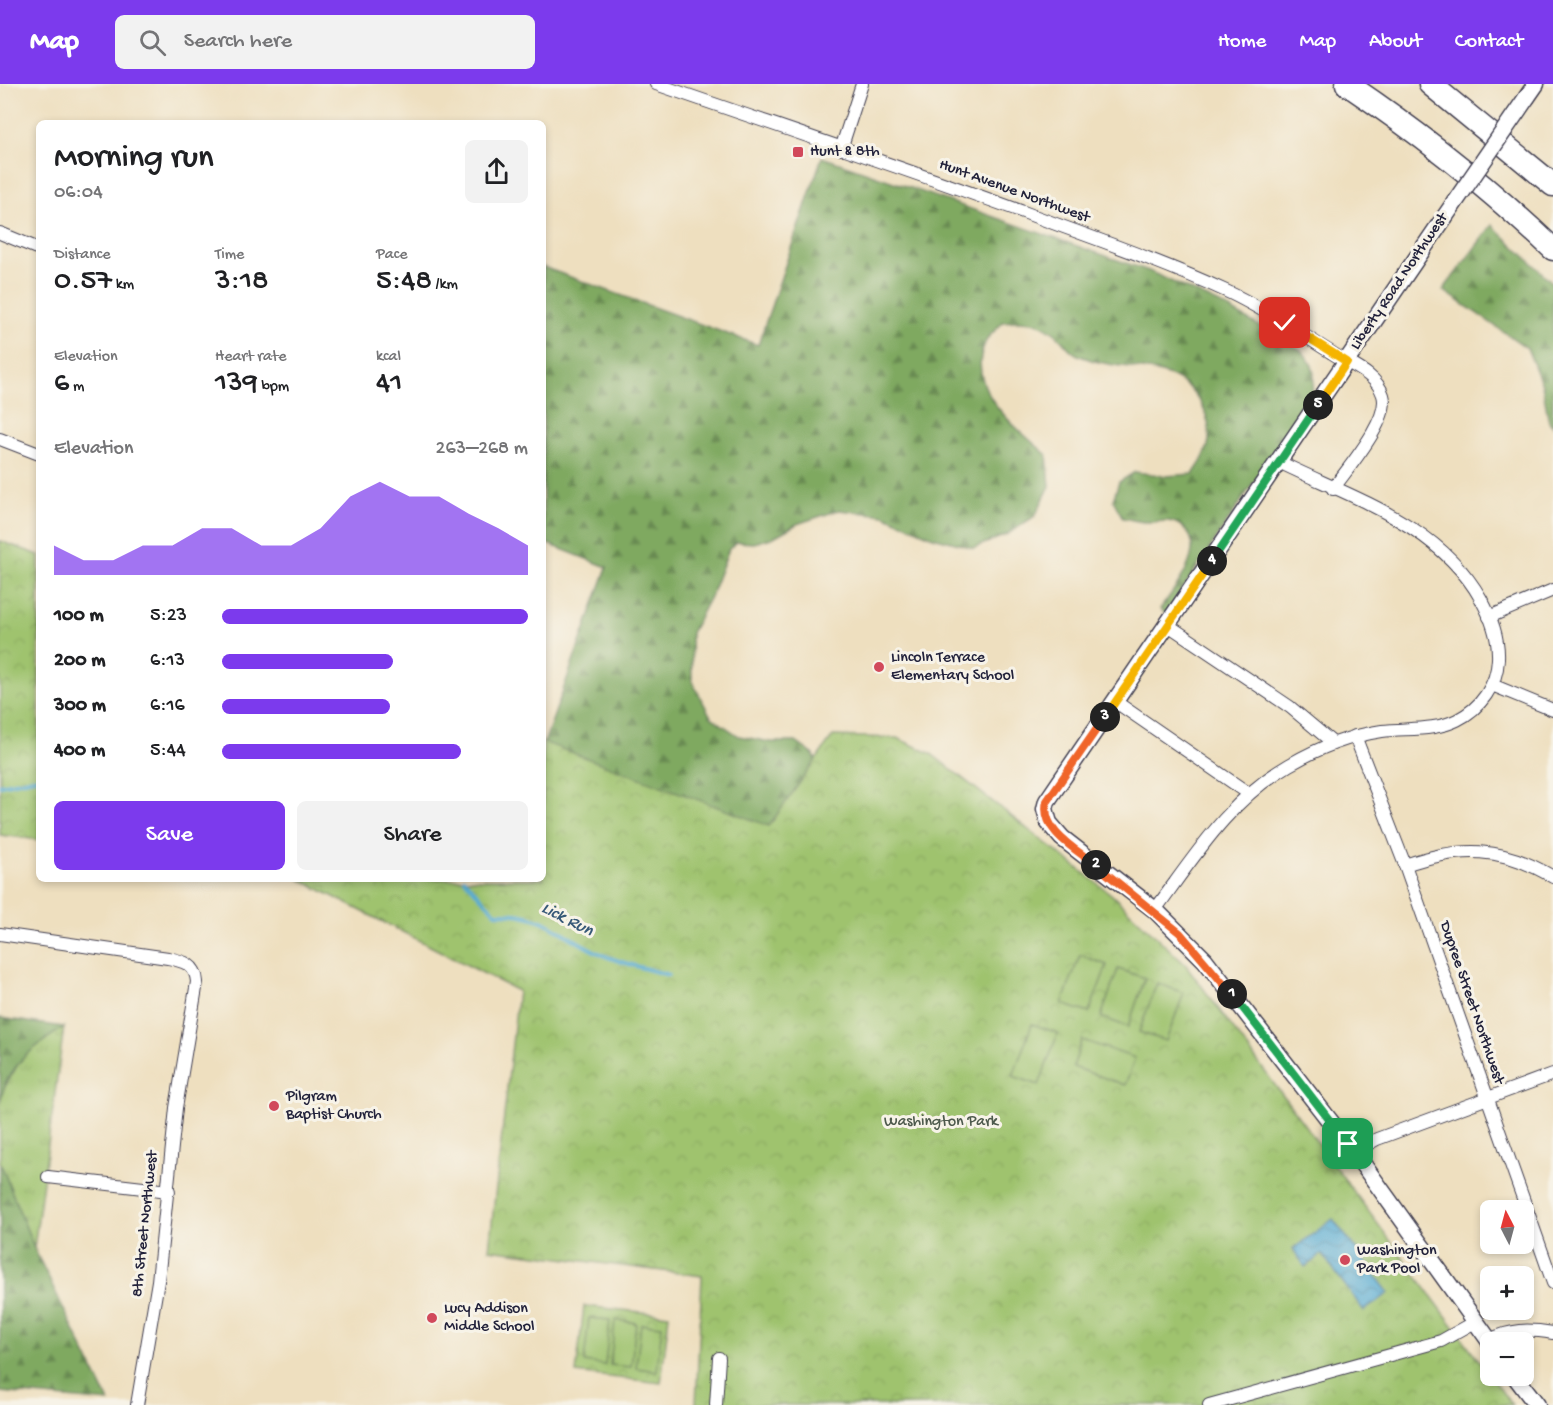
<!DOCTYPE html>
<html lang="en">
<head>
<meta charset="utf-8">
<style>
  body { margin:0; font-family:"Gochi Hand",sans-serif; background:#f2f2f2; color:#202124; height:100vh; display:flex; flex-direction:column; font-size:22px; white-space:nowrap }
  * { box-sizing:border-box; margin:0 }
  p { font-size:20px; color:#757577 }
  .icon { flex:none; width:33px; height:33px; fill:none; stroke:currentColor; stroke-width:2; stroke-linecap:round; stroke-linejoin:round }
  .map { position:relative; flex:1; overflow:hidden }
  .drawer { position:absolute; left:36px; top:36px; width:510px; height:762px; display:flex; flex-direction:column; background:#fff; border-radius:9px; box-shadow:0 3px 9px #0003 }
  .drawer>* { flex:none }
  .needle { width:39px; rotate:354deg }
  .controls { position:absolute; left:1480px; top:1116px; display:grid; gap:12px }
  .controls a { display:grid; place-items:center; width:54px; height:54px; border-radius:9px; background:#fff; box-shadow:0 3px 9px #0003; font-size:30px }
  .pin { position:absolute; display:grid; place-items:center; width:51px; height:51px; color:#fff; margin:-26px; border-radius:12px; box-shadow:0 3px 9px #0006 }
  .km { position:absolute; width:30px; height:30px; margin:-15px; border-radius:50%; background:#222; color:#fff; font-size:16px; line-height:30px; text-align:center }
  .round { display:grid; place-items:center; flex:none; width:63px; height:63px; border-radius:9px; background:#f2f2f2 }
  .head { display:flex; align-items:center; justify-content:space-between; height:102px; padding:0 18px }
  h1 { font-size:33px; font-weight:600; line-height:45px }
  .stats { display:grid; grid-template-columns:repeat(3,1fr); gap:9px; height:102px; padding:6px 18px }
  .stats div { display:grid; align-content:center }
  .stats b { font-size:30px; font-weight:600 }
  .stats small { font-size:16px; font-weight:400 }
  .stats p { font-size:16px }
  .chart { height:168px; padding:12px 18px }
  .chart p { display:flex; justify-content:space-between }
  .chart svg { width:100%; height:108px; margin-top:6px; fill:#7c3aed; opacity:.7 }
  .action { display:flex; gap:12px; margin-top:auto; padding:12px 18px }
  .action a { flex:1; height:69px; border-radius:9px; background:#7c3aed; color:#fff; font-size:24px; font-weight:600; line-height:69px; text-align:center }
  .action a+a { background:#f2f2f2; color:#202124 }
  ul { padding:0 18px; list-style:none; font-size:20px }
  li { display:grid; grid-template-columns:96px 72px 1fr; align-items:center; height:45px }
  li i { height:15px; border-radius:8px; background:#7c3aed }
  header { display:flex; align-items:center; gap:36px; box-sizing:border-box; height:84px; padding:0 30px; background:#7c3aed; color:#fff }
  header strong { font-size:28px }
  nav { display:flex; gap:33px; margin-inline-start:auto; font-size:21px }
  .search { width:420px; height:54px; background:#f2f2f2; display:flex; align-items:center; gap:15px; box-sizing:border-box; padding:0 21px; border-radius:9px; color:#757577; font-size:22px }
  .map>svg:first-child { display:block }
  .grass { fill:url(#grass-tufts); stroke:#607254; stroke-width:1.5 }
  .forest { fill:url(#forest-firs); stroke:#50664e; stroke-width:1.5 }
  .park { fill:url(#park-crowns); stroke:#607254; stroke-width:1.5 }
  .garden { fill:#9fc36e; stroke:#607254; stroke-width:1.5 }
  .water { fill:url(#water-waves); stroke:#3c6687; stroke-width:1.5 }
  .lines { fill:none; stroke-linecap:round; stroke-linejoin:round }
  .stream { stroke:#57abd3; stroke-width:4 }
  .street-casing { stroke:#413e4f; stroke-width:14 }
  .secondary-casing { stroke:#413e4f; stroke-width:19 }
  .highway-casing { stroke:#413e4f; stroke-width:25 }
  .street { stroke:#fff; stroke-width:12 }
  .secondary { stroke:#fff; stroke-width:16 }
  .highway { stroke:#fff; stroke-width:22 }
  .secondary-bridge-casing { stroke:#413e4f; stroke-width:19; stroke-linecap:butt }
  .secondary-bridge { stroke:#fff; stroke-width:16 }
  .split-1-casing { stroke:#fff; stroke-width:12 }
  .split-2-casing { stroke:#fff; stroke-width:12 }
  .split-3-casing { stroke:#fff; stroke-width:12 }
  .split-4-casing { stroke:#fff; stroke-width:12 }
  .split-5-casing { stroke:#fff; stroke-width:12 }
  .split-6-casing { stroke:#fff; stroke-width:12 }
  .split-1 { stroke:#22a559; stroke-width:8 }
  .split-2 { stroke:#f0652b; stroke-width:8 }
  .split-3 { stroke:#f0652b; stroke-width:8 }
  .split-4 { stroke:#f5b400; stroke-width:8 }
  .split-5 { stroke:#22a559; stroke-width:8 }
  .split-6 { stroke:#f5b400; stroke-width:8 }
  .poi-dot { fill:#d1495b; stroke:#f7f3e8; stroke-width:2 }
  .labels { text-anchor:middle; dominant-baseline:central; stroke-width:6; stroke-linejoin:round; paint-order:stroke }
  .poi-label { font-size:16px; fill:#22223b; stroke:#f7f3e8; text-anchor:start }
  .street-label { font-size:16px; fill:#22223b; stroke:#f7f3e8 }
  .park-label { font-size:16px; fill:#4e5a4d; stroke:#f7f3e8 }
  .water-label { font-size:18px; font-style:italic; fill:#375978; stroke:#f7f3e8 }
</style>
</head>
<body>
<header>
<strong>Map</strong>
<div class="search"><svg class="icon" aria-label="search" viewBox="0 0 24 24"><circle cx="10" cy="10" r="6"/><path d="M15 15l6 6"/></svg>Search here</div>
<nav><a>Home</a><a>Map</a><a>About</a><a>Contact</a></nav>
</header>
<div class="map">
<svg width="1553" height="1321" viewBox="0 0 1553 1321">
  <defs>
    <pattern id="grass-tufts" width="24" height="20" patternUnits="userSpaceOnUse" patternTransform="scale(1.5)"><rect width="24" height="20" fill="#9fc36e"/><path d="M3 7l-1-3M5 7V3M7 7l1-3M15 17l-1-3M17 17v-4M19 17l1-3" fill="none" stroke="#89a760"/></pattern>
    <pattern id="forest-firs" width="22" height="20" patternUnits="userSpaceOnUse" patternTransform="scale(1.5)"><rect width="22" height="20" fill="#7fa961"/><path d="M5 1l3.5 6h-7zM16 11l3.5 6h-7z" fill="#688951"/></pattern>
    <pattern id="park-crowns" width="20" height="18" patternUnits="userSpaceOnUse" patternTransform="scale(1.5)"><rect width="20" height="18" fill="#9fc36e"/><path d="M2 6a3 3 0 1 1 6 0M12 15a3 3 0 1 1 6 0" fill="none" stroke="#89a760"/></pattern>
    <pattern id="water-waves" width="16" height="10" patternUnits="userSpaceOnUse" patternTransform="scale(1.5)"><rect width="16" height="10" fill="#57abd3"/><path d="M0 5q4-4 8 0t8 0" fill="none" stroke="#488bac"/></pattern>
  </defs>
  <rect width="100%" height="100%" fill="#f7f3e8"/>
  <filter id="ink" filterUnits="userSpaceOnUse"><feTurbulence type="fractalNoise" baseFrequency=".0167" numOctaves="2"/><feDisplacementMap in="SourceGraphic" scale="12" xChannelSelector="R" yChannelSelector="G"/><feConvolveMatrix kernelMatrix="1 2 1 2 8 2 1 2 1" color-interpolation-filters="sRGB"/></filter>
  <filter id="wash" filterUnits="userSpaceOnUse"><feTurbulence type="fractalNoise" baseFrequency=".008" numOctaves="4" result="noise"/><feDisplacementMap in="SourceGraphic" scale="24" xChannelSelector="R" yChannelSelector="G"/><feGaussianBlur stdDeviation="1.35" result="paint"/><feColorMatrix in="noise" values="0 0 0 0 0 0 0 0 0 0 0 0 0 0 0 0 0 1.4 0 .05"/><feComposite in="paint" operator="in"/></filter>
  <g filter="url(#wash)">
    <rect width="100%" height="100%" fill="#eedfbf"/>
    <path class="grass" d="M64,943L34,1164L0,1078V1017L3,1006L24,970Z"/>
    <g class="forest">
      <path d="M822,73L1149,187L1222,221L1298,264C1316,279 1317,293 1310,314L1166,530L1160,525C1174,506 1213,459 1178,440C1168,434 1157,439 1146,438C1139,438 1130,435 1123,434L1113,416L1119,398L1135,388L1166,392L1193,390C1207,371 1214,355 1206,331C1186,272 1124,292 1078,271C1071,268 1066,261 1061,255C1043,237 1027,235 1003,238C998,244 988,252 985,259C964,306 1017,344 1047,371L1050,402L1035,432L1006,451L974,464L933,453L884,431L839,426L797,440L772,454L754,459L737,458L729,465L712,509L691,549L692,597L711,633L739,652L770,658H796L814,671L820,693L789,759L543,662L607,483L543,458V183L758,261Z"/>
      <path d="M1492,141L1553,199V342L1549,338L1542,301L1527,264L1443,206Z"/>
      <path d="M0,934L64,943C33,964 10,978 0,1017Z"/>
      <path d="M0,1078L34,1164L109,1318L0,1308Z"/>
    </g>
    <g class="park">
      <path d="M0,457L39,471V756L0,751Z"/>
      <path d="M833,652L897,654L930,669L1111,810L1186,881L1512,1321H696L702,1192L489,1165L518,907L299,795H543V658L769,742Z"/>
      <path d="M584,1222L669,1231L661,1299L576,1289Z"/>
    </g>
    <g class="garden">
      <path d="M1080,871L1107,881L1089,929L1062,920Z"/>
      <path d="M1118,885L1145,894L1128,943L1101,933Z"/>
      <path d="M1157,899L1184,909L1166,957L1139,948Z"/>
      <path d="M1032,940L1058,949L1039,1001L1013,992Z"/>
      <path d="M1082,956L1135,974L1125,1001L1073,983Z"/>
      <path d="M589,1234L610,1236L605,1281L584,1278Z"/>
      <path d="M615,1236L636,1239L631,1283L610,1281Z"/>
      <path d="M641,1240L662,1242L657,1287L636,1284Z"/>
    </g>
    <path class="water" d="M1333,1135L1389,1209L1364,1227L1322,1170L1305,1183L1293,1165Z"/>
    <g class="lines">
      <g class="stream">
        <path d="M0,701L39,693"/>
        <path d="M464,795L496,829C547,828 559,851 601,870C622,880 646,884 668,891"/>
      </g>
    </g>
  </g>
  <g filter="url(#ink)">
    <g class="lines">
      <g class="street-casing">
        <g id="street">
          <path d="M656,0C780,43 904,84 1026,129C1093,154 1161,177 1226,207C1263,224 1298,248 1332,269C1350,281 1376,289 1383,311C1391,335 1347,385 1333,405"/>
          <path d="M841,65L862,0"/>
          <path d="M0,149L39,165"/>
          <path d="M0,355L39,370"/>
          <path d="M1489,533L1553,506"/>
          <path d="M1168,541L1290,623L1333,659"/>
          <path d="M1492,601L1553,626"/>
          <path d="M1116,618L1248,709"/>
          <path d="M1355,652L1405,781L1553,1199"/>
          <path d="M1405,781C1460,762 1502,762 1553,793"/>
          <path d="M1155,826C1194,773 1230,715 1289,681C1318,664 1348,652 1382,647C1407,644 1435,647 1457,636C1481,624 1497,601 1498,575C1499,554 1491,533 1481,515C1439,440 1352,414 1279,378"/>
          <path d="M0,850L168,874C183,877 196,880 197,898L176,1024L158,1197L137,1321"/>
          <path d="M1354,1068L1377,1055L1553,990"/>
          <path d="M48,1093L169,1107"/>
          <path d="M1489,1256C1512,1245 1528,1245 1553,1249"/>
          <path d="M716,1321L719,1274"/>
          <path d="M1209,1321L1441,1257L1475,1238"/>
        </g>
      </g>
      <g class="secondary-casing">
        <g id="secondary">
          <path d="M1527,13L1536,0"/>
          <path d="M1444,134L1047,717L1045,725L1049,739L1062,754L1155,826L1205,876L1354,1068L1491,1259"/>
          <path d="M1515,1292L1537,1321"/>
        </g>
      </g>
      <g class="highway-casing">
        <g id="highway">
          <path d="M1347,0C1420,49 1489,104 1553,165"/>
          <path d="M1430,0L1553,101"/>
        </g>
      </g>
      <use href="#street" class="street"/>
      <use href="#secondary" class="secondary"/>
      <use href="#highway" class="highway"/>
      <g class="secondary-bridge-casing">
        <path id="secondary-bridge" d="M1444,134L1527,13"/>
      </g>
      <use href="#secondary-bridge" class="secondary-bridge"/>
    </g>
  </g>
  <g class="lines" filter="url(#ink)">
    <g class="split-1-casing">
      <path id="split-1" d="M1232,910L1348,1060"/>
    </g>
    <g class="split-2-casing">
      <path id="split-2" d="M1096,781L1180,849L1232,910"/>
    </g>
    <g class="split-3-casing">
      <path id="split-3" d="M1096,781C1076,765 1040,747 1047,717L1105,633"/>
    </g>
    <g class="split-4-casing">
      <path id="split-4" d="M1105,633L1212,477"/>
    </g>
    <g class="split-5-casing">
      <path id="split-5" d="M1212,477L1318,321"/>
    </g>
    <g class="split-6-casing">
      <path id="split-6" d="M1285,239L1347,278L1318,321"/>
    </g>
    <use href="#split-1" class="split-1"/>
    <use href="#split-2" class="split-2"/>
    <use href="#split-3" class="split-3"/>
    <use href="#split-4" class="split-4"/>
    <use href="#split-5" class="split-5"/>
    <use href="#split-6" class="split-6"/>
  </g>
  <g class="poi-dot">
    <rect x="792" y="62" width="12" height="12" rx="3"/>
    <circle cx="879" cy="583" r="6"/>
    <circle cx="274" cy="1022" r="6"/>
    <circle cx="1345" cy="1176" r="6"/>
    <circle cx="432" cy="1234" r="6"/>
  </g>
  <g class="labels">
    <g class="poi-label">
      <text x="810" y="68">Hunt &amp; 8th</text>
      <text x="891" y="574">Lincoln Terrace<tspan x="891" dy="18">Elementary School</tspan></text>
      <text x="286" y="1013">Pilgram<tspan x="286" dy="18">Baptist Church</tspan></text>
      <text x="1357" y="1167">Washington<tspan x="1357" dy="18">Park Pool</tspan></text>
      <text x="444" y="1225">Lucy Addison<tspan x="444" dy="18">Middle School</tspan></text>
    </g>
    <g class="street-label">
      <text transform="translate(1014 108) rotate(20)">Hunt Avenue Northwest</text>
      <text transform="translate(1400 198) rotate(-56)">Liberty Road Northwest</text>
      <text transform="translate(1471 919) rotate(71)">Dupree Street Northwest</text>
      <text transform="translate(146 1140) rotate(-84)">8th Street Northwest</text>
    </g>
    <g class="park-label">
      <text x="941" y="1038">Washington Park</text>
    </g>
    <g class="water-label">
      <text transform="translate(567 836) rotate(27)">Lick Run</text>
    </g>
  </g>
</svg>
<div class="controls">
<a><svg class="needle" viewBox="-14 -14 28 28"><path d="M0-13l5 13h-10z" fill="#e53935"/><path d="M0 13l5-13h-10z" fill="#757577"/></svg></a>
<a>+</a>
<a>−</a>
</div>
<div class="pin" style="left:1348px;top:1060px;background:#1e9e55"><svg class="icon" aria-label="arrive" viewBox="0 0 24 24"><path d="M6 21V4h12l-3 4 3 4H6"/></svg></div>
<div class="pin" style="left:1285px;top:239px;background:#d93025"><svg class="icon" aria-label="check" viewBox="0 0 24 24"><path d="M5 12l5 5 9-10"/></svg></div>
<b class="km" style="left:1232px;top:910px">1</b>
<b class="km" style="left:1096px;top:781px">2</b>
<b class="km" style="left:1105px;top:633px">3</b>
<b class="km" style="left:1212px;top:477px">4</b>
<b class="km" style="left:1318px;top:321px">5</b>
<section class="drawer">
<div class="head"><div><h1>Morning run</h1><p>06:04</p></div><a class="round"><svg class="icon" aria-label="share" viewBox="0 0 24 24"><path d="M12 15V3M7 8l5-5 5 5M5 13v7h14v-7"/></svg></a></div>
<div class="stats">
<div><p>Distance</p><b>0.57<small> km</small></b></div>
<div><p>Time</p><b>3:18</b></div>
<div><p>Pace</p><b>5:48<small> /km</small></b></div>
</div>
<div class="stats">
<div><p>Elevation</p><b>6<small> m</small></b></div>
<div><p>Heart rate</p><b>139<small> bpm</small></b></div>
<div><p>kcal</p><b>41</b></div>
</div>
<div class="chart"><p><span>Elevation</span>263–268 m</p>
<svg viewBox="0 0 160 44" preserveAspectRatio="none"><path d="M0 44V32L10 38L20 38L30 32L40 32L50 25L60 25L70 32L80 32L90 25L100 12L110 6L120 12L130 12L140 19L150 25L160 32V44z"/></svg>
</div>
<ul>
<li><b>100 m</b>5:23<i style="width:100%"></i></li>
<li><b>200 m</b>6:13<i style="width:56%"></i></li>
<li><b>300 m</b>6:16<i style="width:55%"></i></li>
<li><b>400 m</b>5:44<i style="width:78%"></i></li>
</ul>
<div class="action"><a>Save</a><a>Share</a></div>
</section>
</div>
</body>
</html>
